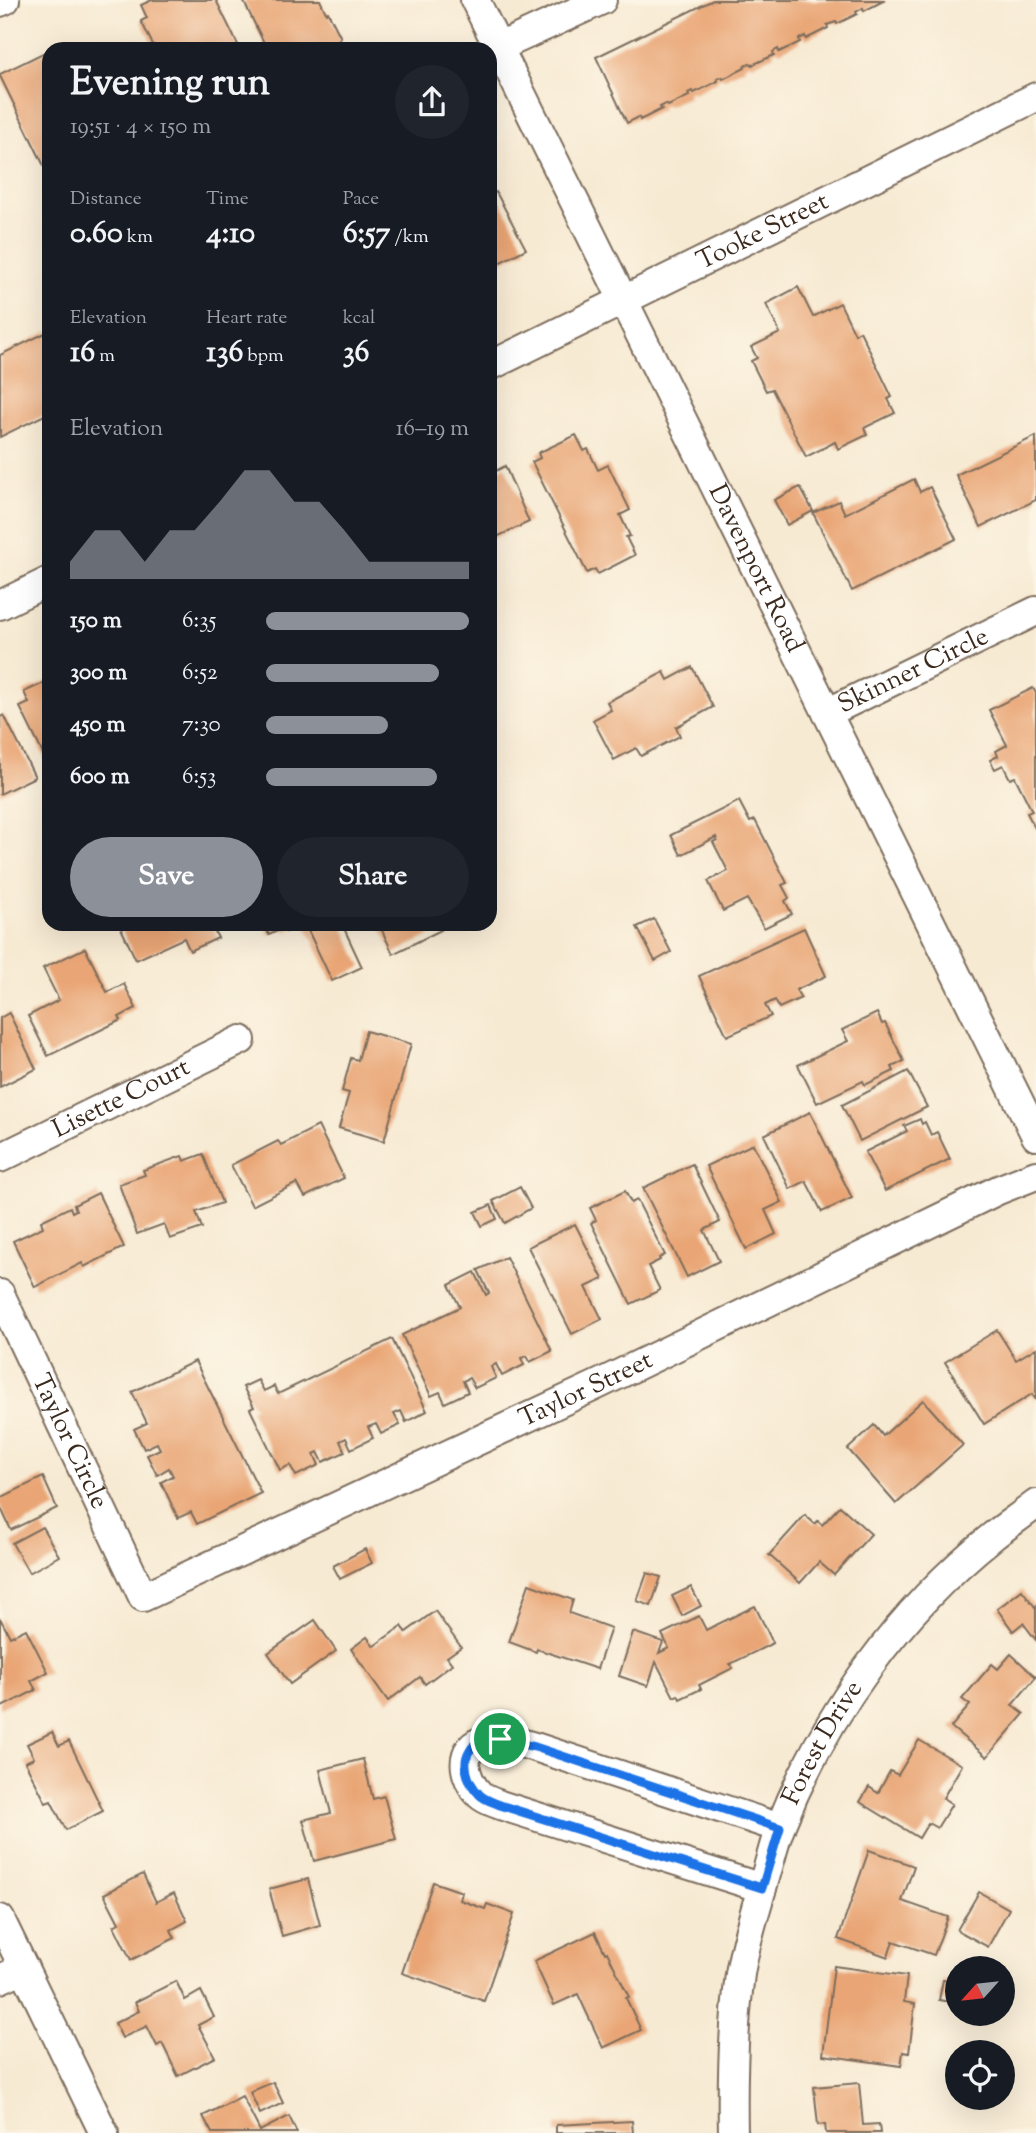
<!DOCTYPE html>
<html lang="en">
<head>
<meta charset="utf-8">
<style>
  body { margin:0; font-family:"Sorts Mill Goudy",serif; background:#20242c; color:#f1f3f6; height:100vh; display:flex; flex-direction:column; font-size:26px; white-space:nowrap }
  * { box-sizing:border-box; margin:0 }
  p { font-size:23px; color:#9ea1a6 }
  .icon { flex:none; width:38px; height:38px; fill:none; stroke:currentColor; stroke-width:2; stroke-linecap:round; stroke-linejoin:round }
  .map { position:relative; flex:1; overflow:hidden }
  .details { position:absolute; left:42px; top:42px; width:455px; height:889px; display:flex; flex-direction:column; background:#171b24; border-radius:21px; box-shadow:0 7px 28px #0002 }
  .details>* { flex:none }
  .needle { width:46px; rotate:243deg }
  .buttons { position:absolute; left:945px; top:1956px; display:grid; gap:14px }
  .buttons a { display:grid; place-items:center; width:70px; height:70px; border-radius:50%; background:#171b24; box-shadow:0 7px 28px #0002; font-size:35px }
  .pin { position:absolute; display:grid; place-items:center; width:60px; height:60px; color:#fff; margin:-30px; border:4px solid #fff; border-radius:50%; box-shadow:0 2px 7px #0007 }
  .round { display:grid; place-items:center; flex:none; width:74px; height:74px; border-radius:37px; background:#20242c }
  .overview { display:flex; align-items:center; justify-content:space-between; height:119px; padding:0 28px }
  h1 { font-size:38px; font-weight:800; line-height:52px }
  .figures { display:grid; grid-template-columns:repeat(3,1fr); gap:10px; height:119px; padding:7px 28px }
  .figures div { display:grid; align-content:center }
  .figures b { font-size:30px; font-weight:800 }
  .figures small { font-size:19px; font-weight:400 }
  .figures p { font-size:19px }
  .chart { height:196px; padding:14px 28px }
  .chart p { display:flex; justify-content:space-between }
  .chart svg { width:100%; height:126px; margin-top:7px; fill:#8c9099; opacity:.7 }
  .button { display:flex; gap:14px; margin-top:auto; padding:14px 28px }
  .button a { flex:1; height:80px; border-radius:42px; background:#8c9099; color:#fff; font-size:28px; font-weight:800; line-height:80px; text-align:center }
  .button a+a { background:#20242c; color:#f1f3f6 }
  ul { padding:0 28px; list-style:none; font-size:23px }
  li { display:grid; grid-template-columns:112px 84px 1fr; align-items:center; height:52px }
  li i { height:18px; border-radius:9px; background:#8c9099 }
  .map>svg:first-child { display:block }
  .building { fill:#e9a575 }
  .lines { fill:none; stroke-linecap:round; stroke-linejoin:round }
  .minor-casing { stroke:#7d6d5d; stroke-width:32 }
  .minor { stroke:#fff; stroke-width:28 }
  .route-casing { stroke:#fff; stroke-width:14 }
  .route { stroke:#1a73e8; stroke-width:9 }
  .labels { text-anchor:middle; dominant-baseline:central; stroke-width:5; stroke-linejoin:round; paint-order:stroke }
  .street-label { font-size:26px; fill:#3b2a1e; stroke:#fcf5e5 }
</style>
</head>
<body>
<div class="map">
<svg width="1036" height="2133" viewBox="0 0 1036 2133">
  <rect width="100%" height="100%" fill="#fcf5e5"/>
  <filter id="ink" filterUnits="userSpaceOnUse"><feTurbulence type="fractalNoise" baseFrequency=".0143" numOctaves="2"/><feDisplacementMap in="SourceGraphic" scale="14" xChannelSelector="R" yChannelSelector="G"/><feConvolveMatrix kernelMatrix="1 2 1 2 8 2 1 2 1" color-interpolation-filters="sRGB"/></filter>
  <filter id="wash" filterUnits="userSpaceOnUse"><feTurbulence type="fractalNoise" baseFrequency=".00686" numOctaves="4" result="noise"/><feDisplacementMap in="SourceGraphic" scale="28" xChannelSelector="R" yChannelSelector="G"/><feGaussianBlur stdDeviation="1.57" result="paint"/><feColorMatrix in="noise" values="0 0 0 0 0 0 0 0 0 0 0 0 0 0 0 0 0 1.4 0 .05"/><feComposite in="paint" operator="in"/></filter>
  <g filter="url(#wash)">
    <rect width="100%" height="100%" fill="#f7ead3"/>
    <g id="blocks">
      <g class="building">
        <path d="M152,0H216L240,49H155L141,21L147,18L141,5Z"/>
        <path d="M243,0H320L326,13L328,12L341,38L339,39L344,49H267Z"/>
        <path d="M713,0H885L864,11L863,8L856,12L857,14L837,24L836,22L827,25L828,28L806,39L805,36L799,39L800,42L779,52L778,49L773,52L774,55L752,65L750,63L744,66L745,68L723,79L722,77L717,79L718,81L694,93L692,91L688,93L689,96L668,106L666,104L660,107L662,109L640,120L639,117L627,123L596,57Z"/>
        <path d="M49,50V176L0,76V74Z"/>
        <path d="M496,192L526,249L497,264L490,250V195Z"/>
        <path d="M798,287L813,317L840,303L855,334L860,331L892,397L888,399L895,413L864,428L867,435L838,449L835,442L806,457L772,389L766,391L751,361L757,358L751,347L780,333L766,304Z"/>
        <path d="M49,331V413L0,437V355Z"/>
        <path d="M576,435L584,451L588,449L598,470L608,465L630,510L620,515L630,536L626,537L635,555L598,574L595,569L587,573L532,462L540,458L538,453Z"/>
        <path d="M1036,436V500L981,527L956,475Z"/>
        <path d="M505,466L529,522L490,540V474Z"/>
        <path d="M914,479L920,492L930,487L956,539L852,591L813,513L839,501L845,514Z"/>
        <path d="M800,487L813,511L787,525L774,500Z"/>
        <path d="M692,667L713,707L676,727L680,736L641,756L636,748L614,760L593,720L611,710L607,702L664,672L668,680Z"/>
        <path d="M48,681L49,682V766L20,707L29,703L24,692Z"/>
        <path d="M1033,688L1036,693V830L1027,813L1032,811L1015,777L1010,779L1003,765L995,769L990,760L998,756L996,751L1007,745L989,710Z"/>
        <path d="M4,715L35,777L0,794V717Z"/>
        <path d="M739,801L750,822L755,820L787,883L782,885L789,898L785,901L792,914L764,928L747,899L723,911L708,881L728,871L713,842L717,840L716,837L681,855L671,835Z"/>
        <path d="M654,919L671,952L655,961L637,927Z"/>
        <path d="M119,924H211L218,938L190,951L184,938L136,960Z"/>
        <path d="M264,924H303L286,932L284,928L269,935Z"/>
        <path d="M305,924H342L362,967L332,981Z"/>
        <path d="M379,924H438L441,930L393,954Z"/>
        <path d="M804,928L826,976L796,990L801,998L779,1008L775,1000L765,1005L771,1016L727,1036L699,976Z"/>
        <path d="M85,948L107,992L124,984L136,1008L119,1017L121,1020L48,1056L28,1016L59,1000L43,968Z"/>
        <path d="M9,1013L36,1069L0,1087V1018Z"/>
        <path d="M877,1013L882,1024L885,1023L904,1061L892,1067L894,1071L865,1085L863,1081L817,1103L798,1065L848,1041L842,1030Z"/>
        <path d="M366,1031L411,1044L384,1141L339,1128L349,1093L342,1091L351,1058L358,1060Z"/>
        <path d="M908,1071L927,1107L860,1141L842,1105Z"/>
        <path d="M810,1112L852,1198L822,1212L806,1181L790,1189L764,1135Z"/>
        <path d="M920,1119L922,1124L925,1122L931,1135L937,1132L950,1159L885,1191L865,1152L907,1131L904,1126Z"/>
        <path d="M318,1126L344,1178L305,1197L297,1183L252,1206L231,1165L278,1141L281,1145Z"/>
        <path d="M753,1144L782,1202L765,1210L776,1234L746,1249L706,1166Z"/>
        <path d="M203,1154L222,1203L196,1212L202,1228L170,1239L164,1224L137,1234L119,1184L145,1175L143,1170L182,1156L184,1161Z"/>
        <path d="M692,1164L720,1222L704,1230L719,1261L687,1277L643,1188Z"/>
        <path d="M520,1187L531,1208L505,1223L493,1201Z"/>
        <path d="M625,1191L631,1203L637,1200L665,1255L659,1258L660,1260L648,1266L660,1290L631,1304L591,1223L596,1220L590,1208Z"/>
        <path d="M98,1193L124,1247L84,1267L82,1263L35,1287L13,1241L43,1227L41,1221L70,1207L72,1212L76,1210L74,1205Z"/>
        <path d="M491,1205L497,1219L482,1226L475,1212Z"/>
        <path d="M575,1224L603,1279L586,1287L602,1319L572,1334L528,1247Z"/>
        <path d="M506,1257L552,1351L530,1362L527,1356L521,1358L524,1365L502,1376L496,1364L491,1367L496,1378L475,1388L469,1378L463,1381L468,1392L445,1403L440,1392L431,1396L402,1335L460,1307L449,1285L475,1272L486,1295L489,1293L478,1270Z"/>
        <path d="M997,1330L1016,1360L1036,1348V1400L1032,1394L984,1424L945,1362Z"/>
        <path d="M392,1339L427,1411L406,1422L401,1411L394,1414L400,1425L381,1434L376,1424L368,1427L373,1438L351,1449L346,1438L340,1441L345,1452L323,1462L318,1452L314,1454L319,1465L296,1476L290,1465L280,1470L250,1409L254,1407L243,1387L258,1380L264,1391L274,1386L278,1394Z"/>
        <path d="M195,1361L261,1493L197,1524L191,1512L178,1518L161,1482L173,1476L169,1468L157,1475L147,1455L160,1449L157,1443L144,1449L134,1429L147,1423L132,1392Z"/>
        <path d="M923,1400L963,1445L896,1504L848,1449L874,1425L883,1436Z"/>
        <path d="M43,1477L57,1508L11,1530L0,1506V1498Z"/>
        <path d="M840,1506L871,1534L834,1575L819,1562L800,1583L769,1555L805,1515L815,1524L818,1521L822,1525Z"/>
        <path d="M42,1527L59,1556L29,1573L12,1543Z"/>
        <path d="M365,1549L372,1563L340,1579L333,1566Z"/>
        <path d="M647,1573L661,1577L651,1606L637,1601Z"/>
        <path d="M529,1584L573,1600L569,1613L611,1628L597,1669L537,1649L536,1652L509,1642Z"/>
        <path d="M691,1587L701,1606L682,1616L672,1596Z"/>
        <path d="M1022,1590L1035,1607L1036,1606V1640L1023,1623L1013,1631L997,1609Z"/>
        <path d="M755,1606L773,1643L730,1664L733,1668L699,1685L701,1689L680,1699L678,1695L674,1697L656,1662L648,1686L619,1676L633,1632L663,1642L659,1653L669,1648L662,1634L699,1616L706,1630Z"/>
        <path d="M435,1611L461,1647L447,1657L452,1664L425,1684L420,1677L388,1701L351,1649L367,1637L374,1646L402,1626L406,1632Z"/>
        <path d="M0,1618L10,1637L26,1629L48,1672L31,1681L36,1690L0,1708Z"/>
        <path d="M315,1620L336,1651L290,1684L268,1653Z"/>
        <path d="M1011,1654L1036,1677L1012,1705L1024,1714L987,1757L951,1727L970,1705L962,1699L992,1664L998,1669Z"/>
        <path d="M52,1732L59,1746L69,1741L103,1811L66,1830L51,1801L46,1803L25,1762L34,1758L27,1744Z"/>
        <path d="M919,1740L962,1765L943,1798L952,1804L937,1828L928,1823L919,1838L860,1802L869,1787L878,1793L890,1771L898,1775Z"/>
        <path d="M363,1759L373,1799L384,1796L396,1839L314,1861L303,1820L331,1813L320,1770Z"/>
        <path d="M869,1850L914,1866L902,1901L948,1917L934,1955L893,1941L888,1957L838,1939Z"/>
        <path d="M143,1874L156,1902L174,1893L187,1921L171,1930L175,1938L131,1960L114,1926L119,1923L104,1894Z"/>
        <path d="M308,1879L320,1925L282,1936L269,1889Z"/>
        <path d="M433,1882L462,1892L460,1900L485,1909L487,1904L514,1914L484,2001L402,1973Z"/>
        <path d="M979,1892L1009,1909L988,1947L957,1930Z"/>
        <path d="M595,1932L605,1953L607,1952L629,1997L626,1998L641,2030L603,2048L578,1994L554,2005L534,1961Z"/>
        <path d="M834,1966L907,1976L904,2002L915,2004L909,2053L903,2052L901,2066L823,2055Z"/>
        <path d="M943,1980L957,1982V2003L939,2000Z"/>
        <path d="M176,1981L185,2000L201,1991L214,2017L198,2025L215,2057L178,2076L162,2043L157,2046L147,2026L122,2038L115,2023L139,2011L135,2002Z"/>
        <path d="M273,2082L283,2103L260,2114L250,2092Z"/>
        <path d="M859,2083L863,2125L879,2124L880,2133H826L825,2124L818,2125L814,2087Z"/>
        <path d="M242,2096L260,2131L289,2116L297,2133H212L203,2116Z"/>
        <path d="M632,2121L633,2133H556V2125Z"/>
      </g>
    </g>
  </g>
  <g filter="url(#ink)">
    <use href="#blocks" fill-opacity="0" stroke="#7d6d5d" stroke-width="2"/>
    <g class="lines">
      <g class="minor-casing">
        <g id="minor">
          <path id="s1" d="M475,0L1036,1136"/>
          <path d="M0,2L5,0"/>
          <path d="M499,47L602,0"/>
          <path id="s2" d="M490,366L1036,97"/>
          <path d="M0,605L49,581"/>
          <path id="s3" d="M827,713L1036,611"/>
          <path id="s4" d="M0,1158L241,1040"/>
          <path id="s5" d="M0,1294L143,1597L599,1384L998,1190L1036,1175"/>
          <path d="M762,1888L500,1805C493,1802 485,1800 480,1795C463,1779 456,1745 487,1740C502,1737 520,1743 535,1747L780,1828"/>
          <path d="M0,1919L104,2133"/>
          <path d="M0,1979L24,1968"/>
          <path id="s6" d="M733,2133C732,2080 733,2027 740,1974C745,1942 755,1912 764,1881C770,1862 774,1843 781,1825C825,1714 900,1610 993,1536C1007,1525 1022,1515 1036,1504"/>
        </g>
      </g>
      <use href="#minor" class="minor"/>
    </g>
  </g>
  <g class="lines" filter="url(#ink)">
    <g class="route-casing">
      <path id="route" d="M500,1739L535,1747L780,1828L762,1888L500,1805C493,1802 485,1800 480,1795C464,1779 457,1750 484,1740C488,1738 495,1739 500,1739Z"/>
    </g>
    <use href="#route" class="route"/>
  </g>
  <g class="labels">
    <g class="street-label">
      <text stroke="none"><textPath href="#s2" startOffset="304">Tooke Street</textPath></text>
      <text stroke="none"><textPath href="#s1" startOffset="634">Davenport Road</textPath></text>
      <text stroke="none"><textPath href="#s3" startOffset="96">Skinner Circle</textPath></text>
      <text stroke="none"><textPath href="#s4" startOffset="135">Lisette Court</textPath></text>
      <text stroke="none"><textPath href="#s5" startOffset="824">Taylor Street</textPath></text>
      <text stroke="none"><textPath href="#s5" startOffset="163">Taylor Circle</textPath></text>
      <text stroke="none"><textPath href="#s6" startOffset="406">Forest Drive</textPath></text>
    </g>
  </g>
</svg>
<div class="buttons">
<a><svg class="needle" viewBox="-14 -14 28 28"><path d="M0-13l5 13h-10z" fill="#e53935"/><path d="M0 13l5-13h-10z" fill="#9ea1a6"/></svg></a>
<a><svg class="icon" aria-label="locate" viewBox="0 0 24 24"><circle cx="12" cy="12" r="6"/><path d="M12 2v4M12 18v4M2 12h4M18 12h4"/></svg></a>
</div>
<div class="pin" style="left:500px;top:1739px;background:#1e9e55"><svg class="icon" aria-label="arrive" viewBox="0 0 24 24"><path d="M6 21V4h12l-3 4 3 4H6"/></svg></div>
<section class="details">
<div class="overview"><div><h1>Evening run</h1><p>19:51 · 4 × 150 m</p></div><a class="round"><svg class="icon" aria-label="share" viewBox="0 0 24 24"><path d="M12 15V3M7 8l5-5 5 5M5 13v7h14v-7"/></svg></a></div>
<div class="figures">
<div><p>Distance</p><b>0.60<small> km</small></b></div>
<div><p>Time</p><b>4:10</b></div>
<div><p>Pace</p><b>6:57<small> /km</small></b></div>
</div>
<div class="figures">
<div><p>Elevation</p><b>16<small> m</small></b></div>
<div><p>Heart rate</p><b>136<small> bpm</small></b></div>
<div><p>kcal</p><b>36</b></div>
</div>
<div class="chart"><p><span>Elevation</span>16–19 m</p>
<svg viewBox="0 0 160 44" preserveAspectRatio="none"><path d="M0 44V38L10 27L20 27L30 38L40 27L50 27L60 17L70 6L80 6L90 17L100 17L110 27L120 38L130 38L140 38L150 38L160 38V44z"/></svg>
</div>
<ul>
<li><b>150 m</b>6:35<i style="width:100%"></i></li>
<li><b>300 m</b>6:52<i style="width:85%"></i></li>
<li><b>450 m</b>7:30<i style="width:60%"></i></li>
<li><b>600 m</b>6:53<i style="width:84%"></i></li>
</ul>
<div class="button"><a>Save</a><a>Share</a></div>
</section>
</div>
</body>
</html>
